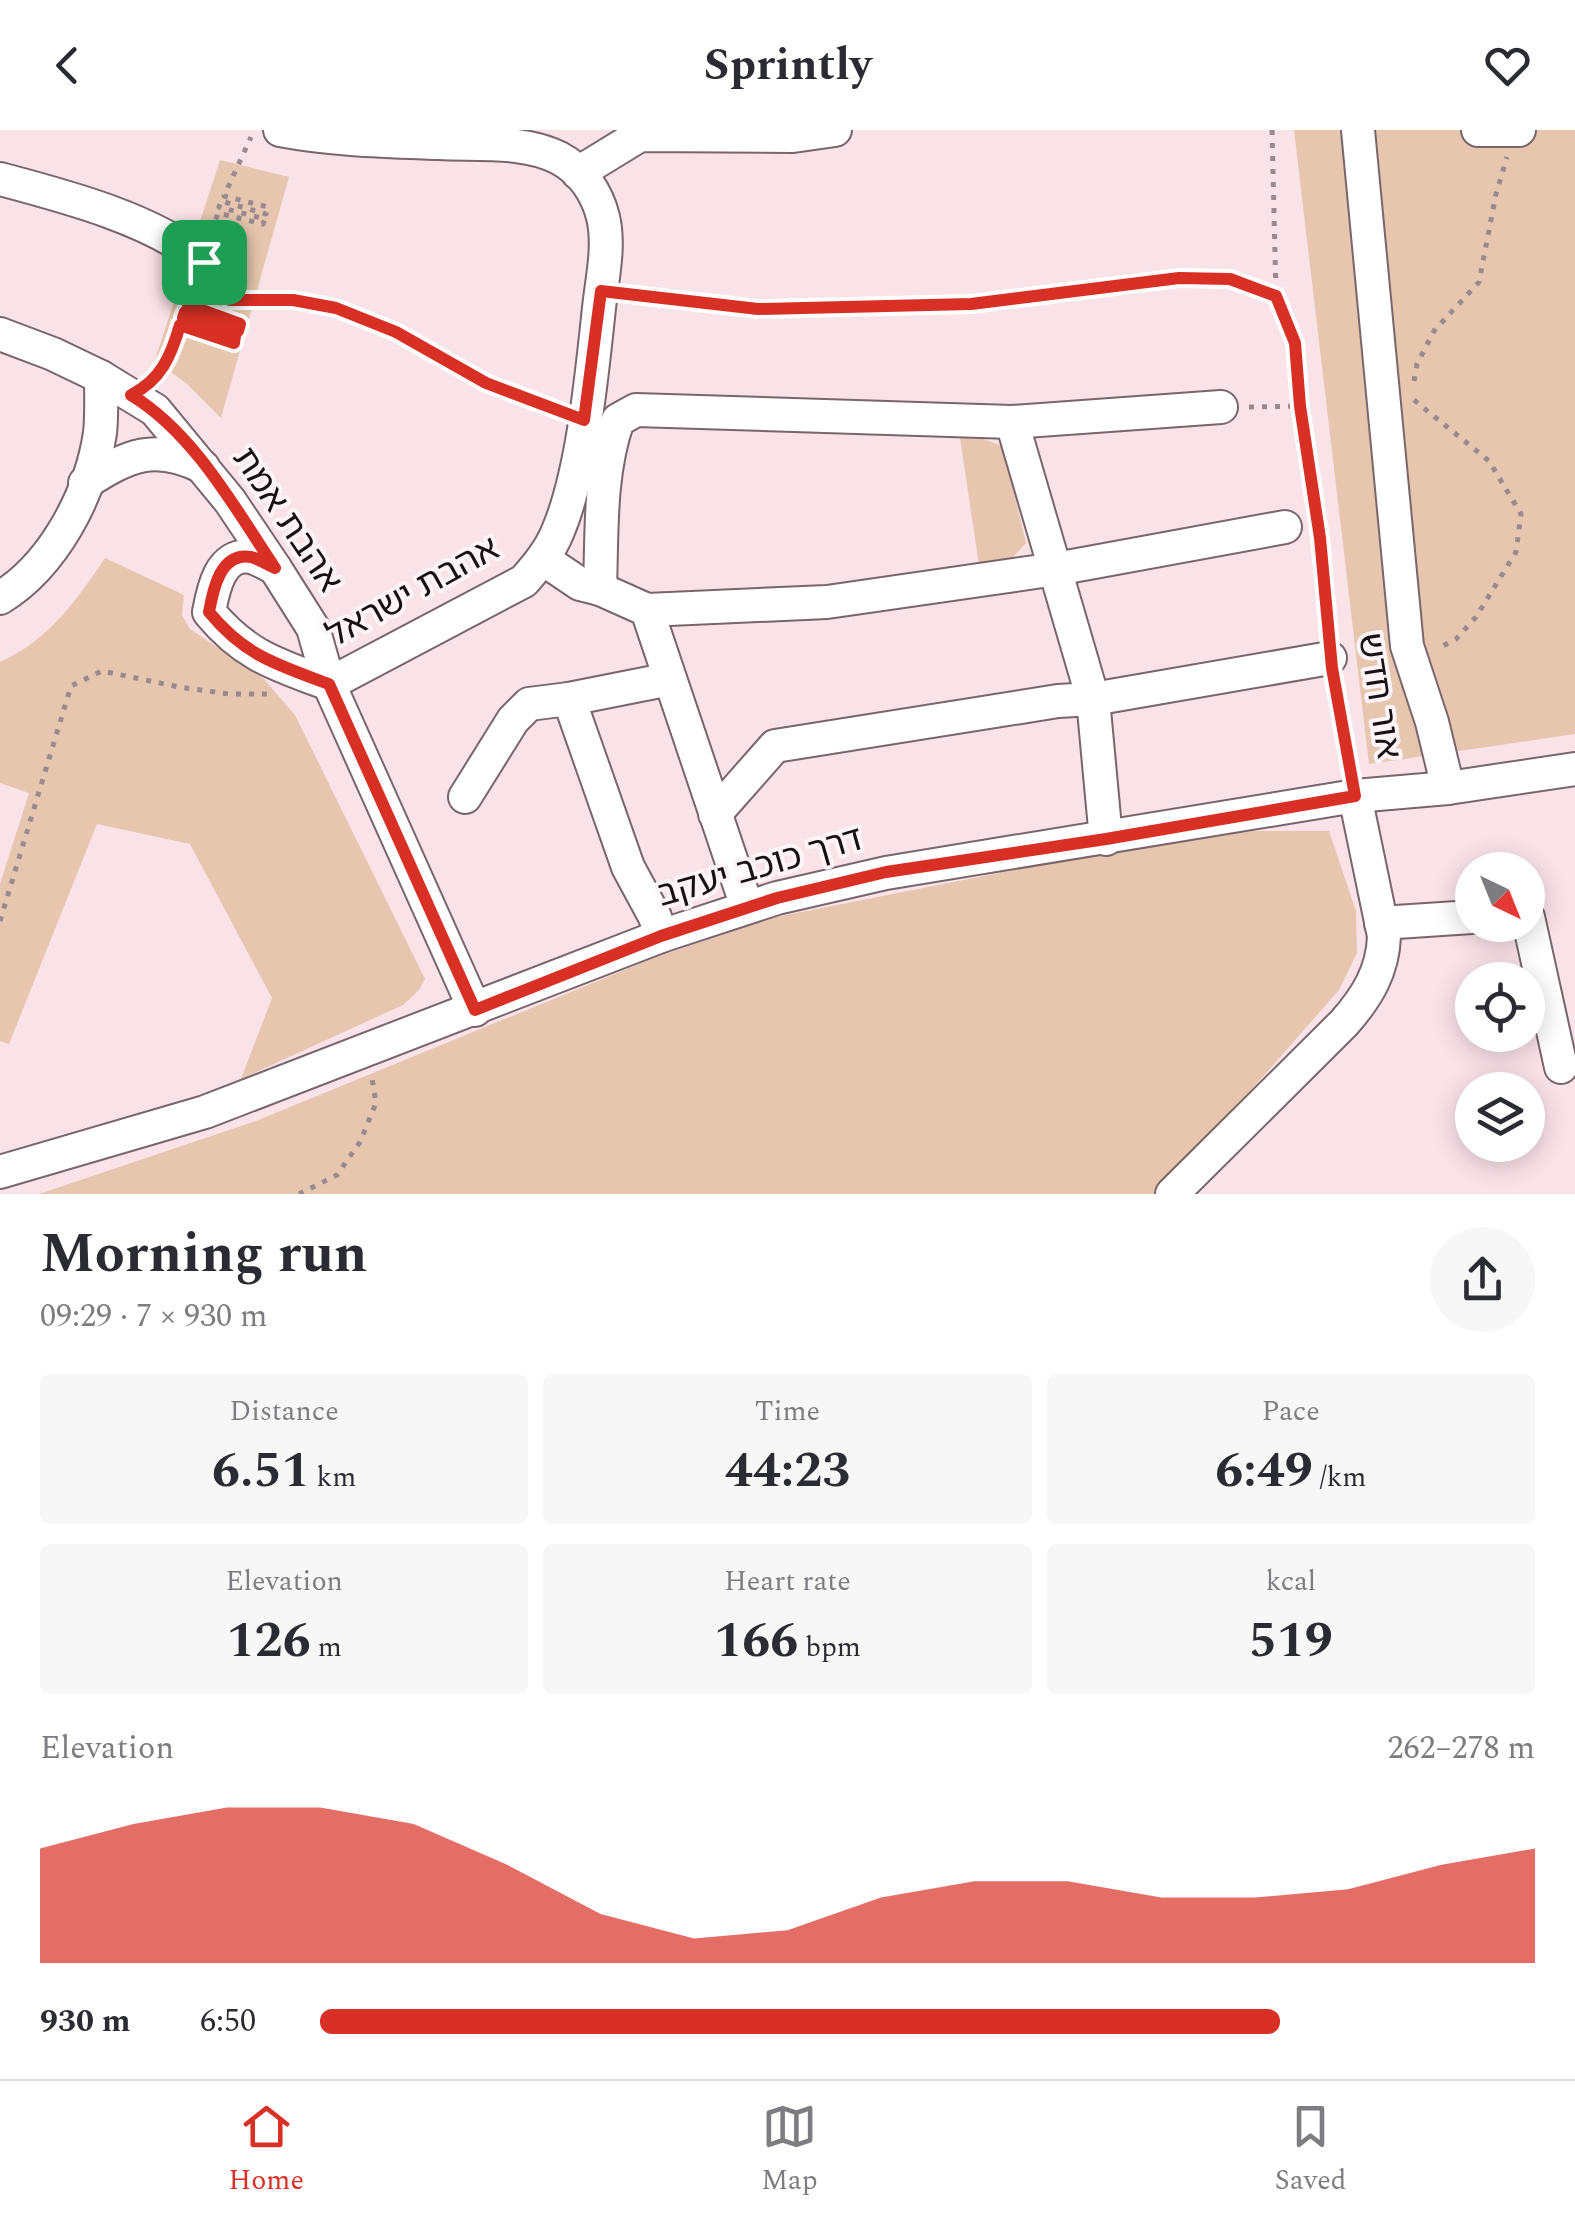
<!DOCTYPE html>
<html lang="en">
<head>
<meta charset="utf-8">
<style>
  body { margin:0; font-family:Spectral,"Noto Sans Hebrew",serif; background:#f7f7f7; color:#2b2b33; height:100vh; display:flex; flex-direction:column; font-size:38px; white-space:nowrap }
  * { box-sizing:border-box; margin:0 }
  p { font-size:32px; color:#7c7c81 }
  .icon { flex:none; width:55px; height:55px; fill:none; stroke:currentColor; stroke-width:2; stroke-linecap:round; stroke-linejoin:round }
  .map { position:relative; height:1064px; overflow:hidden }
  .sheet { display:flex; flex-direction:column; background:#fff; flex:1 }
  .sheet>* { flex:none }
  .needle { width:65px; rotate:137deg }
  .tools { position:absolute; left:1455px; top:722px; display:grid; gap:20px }
  .tools a { display:grid; place-items:center; width:90px; height:90px; border-radius:50%; background:#fff; box-shadow:0 5px 25px #0003; font-size:50px }
  .pin { position:absolute; display:grid; place-items:center; width:85px; height:85px; color:#fff; margin:-42px; border-radius:20px; box-shadow:0 5px 15px #0006 }
  .round { display:grid; place-items:center; flex:none; width:105px; height:105px; border-radius:52px; background:#f7f7f7 }
  .summary { display:flex; align-items:center; justify-content:space-between; height:170px; padding:0 40px }
  h1 { font-size:55px; font-weight:700; line-height:75px }
  .metrics { display:grid; grid-template-columns:repeat(3,1fr); gap:15px; height:170px; padding:10px 40px }
  .metrics div { display:grid; align-content:center; border-radius:10px; background:#f7f7f7; text-align:center }
  .metrics b { font-size:50px; font-weight:700 }
  .metrics small { font-size:28px; font-weight:400 }
  .metrics p { font-size:28px }
  .chart { height:280px; padding:20px 40px }
  .chart p { display:flex; justify-content:space-between }
  .chart svg { width:100%; height:180px; margin-top:10px; fill:#d93025; opacity:.7 }
  ul { padding:0 40px; list-style:none; font-size:32px }
  li { display:grid; grid-template-columns:160px 120px 1fr; align-items:center; height:75px }
  li i { height:25px; border-radius:12px; background:#d93025 }
  header { display:flex; justify-content:space-between; align-items:center; height:130px; padding:0 40px; background:#fff; font-size:45px; font-weight:700 }
  .dock { display:flex; justify-content:space-around; align-items:center; height:140px; border-top:2px solid #e1e1e2; background:#fff; font-size:28px; color:#7c7c81 }
  .dock a { display:grid; justify-items:center; gap:5px }
  .dock .selected { color:#d93025 }
  .map>svg:first-child { display:block }
  .green { fill:#e6c6ae }
  .lines { fill:none; stroke-linecap:round; stroke-linejoin:round }
  .minor-casing { stroke:#79656b; stroke-width:36 }
  .path { stroke:#9a8a8f; stroke-width:5; stroke-dasharray:5 8; stroke-linecap:butt }
  .minor { stroke:#fff; stroke-width:32 }
  .route-casing { stroke:#fff; stroke-width:20 }
  .route { stroke:#d93025; stroke-width:12 }
  .labels { text-anchor:middle; dominant-baseline:central; stroke-width:8; stroke-linejoin:round; paint-order:stroke }
  .street-label { font-size:35px; fill:#181113; stroke:#fdf4f7 }
</style>
</head>
<body>
<header><svg class="icon" aria-label="back" viewBox="0 0 24 24"><path d="M15 5l-7 7 7 7"/></svg>Sprintly<svg class="icon" aria-label="heart" viewBox="0 0 24 24"><path d="M12 20l-8-8c-3-5 5-10 8-4 3-6 11-1 8 4z"/></svg></header>
<div class="map">
<svg width="1575" height="1064" viewBox="0 0 1575 1064">
  <rect width="100%" height="100%" fill="#fae2e9"/>
  <g class="green">
    <path d="M1294,0H1575V604L1369,634Z"/>
    <path d="M220,30L289,47L221,288L187,254L155,230Z"/>
    <path d="M960,308L983,309L1000,315L1005,325L1026,413L1011,429L979,435Z"/>
    <path d="M105,428L184,465L182,485L190,499L263,548L295,585L425,849L419,860L403,875L241,949L272,868L190,714L97,694L9,914L0,911V754L29,663L0,653V532C49,510 76,471 105,428Z"/>
    <path d="M1252,701H1329L1356,781L1357,823L1339,860L1160,1064H39L256,991L656,827L776,787L1070,729Z"/>
  </g>
  <g class="lines">
    <g class="minor-casing">
      <g id="minor">
        <path d="M1358,0L1407,516L1432,592L1448,658"/>
        <path d="M1478,0H1519"/>
        <path d="M578,43L640,5L793,6L835,0"/>
        <path d="M0,49C64,66 153,89 204,132"/>
        <path d="M0,204L53,224L101,247L155,280L230,371L275,438L313,498L329,554L475,880"/>
        <path d="M1012,292L1093,569L1106,709"/>
        <path d="M85,353C129,325 154,313 203,337"/>
        <path d="M543,429L580,454L600,459L647,480L747,777"/>
        <path d="M275,438C268,435 259,429 251,427C220,422 213,460 209,482C245,526 278,535 329,554L524,451C537,436 550,421 558,401C583,342 592,243 599,178C602,149 610,116 603,87C597,63 582,40 559,28C524,10 477,15 439,13C386,11 333,10 280,0"/>
        <path d="M600,459C602,402 599,344 618,290L636,280L1012,292L1221,277"/>
        <path d="M0,468C54,435 91,364 100,303C102,285 101,266 101,247"/>
        <path d="M647,480L827,472L1056,439L1285,397"/>
        <path d="M465,667L513,590L529,574L569,569"/>
        <path d="M715,684L775,616L1058,571L1093,569L1330,528"/>
        <path d="M1528,787L1561,937"/>
        <path d="M1381,793L1472,787"/>
        <path d="M661,806L655,787L628,737L569,569L670,549"/>
        <path d="M0,1042L205,982L661,806L777,768L886,743L1355,666L1448,658L1575,639"/>
        <path d="M1172,1064L1344,893C1367,867 1383,841 1384,806L1355,666"/>
      </g>
    </g>
    <g class="path">
      <path d="M1272,0L1276,165L1295,213L1328,501"/>
      <path d="M212,102L218,83L263,94L265,89L219,77L221,71L266,84L268,77L224,66L251,7"/>
      <path d="M220,155L230,171H293L335,178L396,202L486,253L557,280"/>
      <path d="M629,164L758,179L900,178L971,174L1179,149H1230L1276,165"/>
      <path d="M155,248L165,238L181,195L234,213L235,206L183,188L185,182L238,201L240,194L188,175L194,160"/>
      <path d="M1414,251L1417,234L1434,201L1479,152L1496,64L1507,27"/>
      <path d="M1414,270L1489,331L1521,384L1516,422L1476,487L1456,509L1437,519"/>
      <path d="M1249,277L1300,276"/>
      <path d="M1335,557L1350,639"/>
      <path d="M0,791L71,556L102,541L179,557L229,564H267"/>
      <path d="M299,1064L337,1045L360,1012L376,973L372,948"/>
    </g>
    <use href="#minor" class="minor"/>
  </g>
  <g class="lines">
    <g class="route-casing">
      <path id="route" d="M204,132L230,170H293L336,178L396,202L486,253L584,290L601,161L758,179L971,174L1179,148L1230,149L1276,166L1295,213L1300,276L1320,408L1332,538L1355,666L1106,709L886,742L777,768L661,806L475,880L329,554C278,535 245,526 209,482C213,460 220,422 251,427C259,429 268,435 275,438C235,378 194,303 131,265C161,250 171,226 180,195L234,213L235,206L183,188L185,182L238,201L240,194L188,175Z"/>
    </g>
    <use href="#route" class="route"/>
  </g>
  <g class="labels">
    <g class="street-label">
      <text transform="translate(287 390) rotate(56)">אהבת אמת</text>
      <text transform="translate(413 462) rotate(-29)">אהבת ישראל</text>
      <text transform="translate(1379 566) rotate(81)">אור חדש</text>
      <text transform="translate(760 737) rotate(-16)">דרך כוכב יעקב</text>
    </g>
  </g>
</svg>
<div class="tools">
<a><svg class="needle" viewBox="-14 -14 28 28"><path d="M0-13l5 13h-10z" fill="#e53935"/><path d="M0 13l5-13h-10z" fill="#7c7c81"/></svg></a>
<a><svg class="icon" aria-label="locate" viewBox="0 0 24 24"><circle cx="12" cy="12" r="6"/><path d="M12 2v4M12 18v4M2 12h4M18 12h4"/></svg></a>
<a><svg class="icon" aria-label="layers" viewBox="0 0 24 24"><path d="M12 4l9 5-9 5-9-5zM3 14l9 5 9-5"/></svg></a>
</div>
<div class="pin" style="left:204px;top:132px;background:#1e9e55"><svg class="icon" aria-label="arrive" viewBox="0 0 24 24"><path d="M6 21V4h12l-3 4 3 4H6"/></svg></div>
</div>
<section class="sheet">
<div class="summary"><div><h1>Morning run</h1><p>09:29 · 7 × 930 m</p></div><a class="round"><svg class="icon" aria-label="share" viewBox="0 0 24 24"><path d="M12 15V3M7 8l5-5 5 5M5 13v7h14v-7"/></svg></a></div>
<div class="metrics">
<div><p>Distance</p><b>6.51<small> km</small></b></div>
<div><p>Time</p><b>44:23</b></div>
<div><p>Pace</p><b>6:49<small> /km</small></b></div>
</div>
<div class="metrics">
<div><p>Elevation</p><b>126<small> m</small></b></div>
<div><p>Heart rate</p><b>166<small> bpm</small></b></div>
<div><p>kcal</p><b>519</b></div>
</div>
<div class="chart"><p><span>Elevation</span>262–278 m</p>
<svg viewBox="0 0 160 44" preserveAspectRatio="none"><path d="M0 44V16L10 10L20 6L30 6L40 10L50 20L60 32L70 38L80 36L90 28L100 24L110 24L120 28L130 28L140 26L150 20L160 16V44z"/></svg>
</div>
<ul>
<li><b>930 m</b>6:50<i style="width:79%"></i></li>
</ul>
</section>
<nav class="dock">
<a class="selected"><svg class="icon" aria-label="home" viewBox="0 0 24 24"><path d="M3 11l9-7 9 7M6 9v11h12V9"/></svg>Home</a>
<a><svg class="icon" aria-label="map" viewBox="0 0 24 24"><path d="M3 6l6-2 6 2 6-2v14l-6 2-6-2-6 2zM9 4v14M15 6v14"/></svg>Map</a>
<a><svg class="icon" aria-label="saved" viewBox="0 0 24 24"><path d="M7 4h10v16l-5-4-5 4z"/></svg>Saved</a>
</nav>
</body>
</html>
